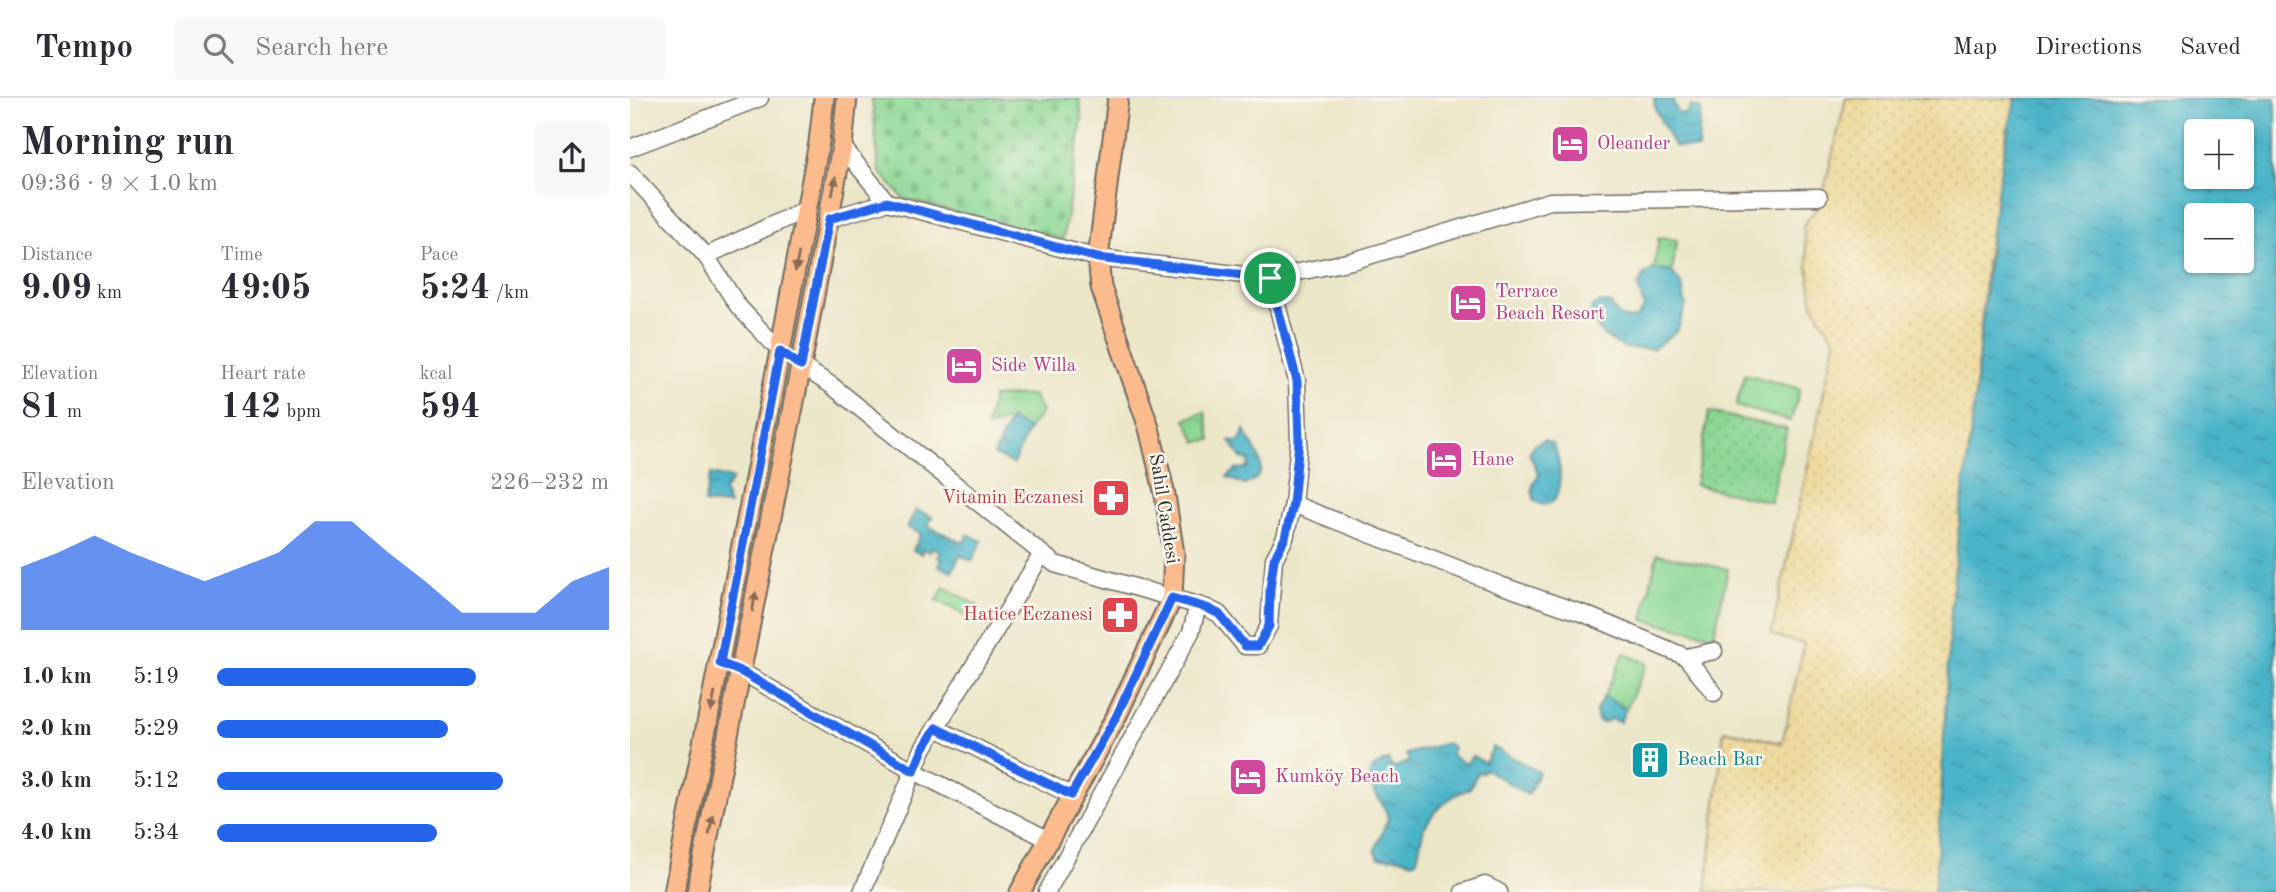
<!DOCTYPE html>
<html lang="en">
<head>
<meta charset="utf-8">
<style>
  body { margin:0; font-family:"Old Standard TT",serif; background:#f7f7f7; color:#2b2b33; height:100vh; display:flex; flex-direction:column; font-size:26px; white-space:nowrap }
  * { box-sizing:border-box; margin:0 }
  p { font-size:23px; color:#7c7c81 }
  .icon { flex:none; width:38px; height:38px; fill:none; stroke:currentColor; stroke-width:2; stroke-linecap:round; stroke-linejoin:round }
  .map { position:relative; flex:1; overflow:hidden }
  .details { display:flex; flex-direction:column; background:#fff; width:630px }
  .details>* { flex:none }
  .tools { position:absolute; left:1554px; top:21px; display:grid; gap:14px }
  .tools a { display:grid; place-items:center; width:70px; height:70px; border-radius:7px; background:#fff; box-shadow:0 2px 5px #0004; font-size:35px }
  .pin { position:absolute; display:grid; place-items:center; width:60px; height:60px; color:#fff; margin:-30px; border:4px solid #fff; border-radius:50%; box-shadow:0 2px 7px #0007 }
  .round { display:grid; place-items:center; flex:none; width:74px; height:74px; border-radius:7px; background:#f7f7f7 }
  .overview { display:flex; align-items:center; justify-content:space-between; height:119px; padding:0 21px }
  h1 { font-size:38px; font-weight:800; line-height:52px }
  .stats { display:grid; grid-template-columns:repeat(3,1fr); gap:10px; height:119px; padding:7px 21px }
  .stats div { display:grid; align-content:center }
  .stats b { font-size:35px; font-weight:800 }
  .stats small { font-size:19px; font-weight:400 }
  .stats p { font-size:19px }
  .chart { height:196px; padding:14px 21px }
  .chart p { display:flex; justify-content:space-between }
  .chart svg { width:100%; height:126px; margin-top:7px; fill:#2563eb; opacity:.7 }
  ul { padding:0 21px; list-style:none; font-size:23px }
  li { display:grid; grid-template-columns:112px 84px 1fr; align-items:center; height:52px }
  li i { height:18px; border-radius:9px; background:#2563eb }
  header { display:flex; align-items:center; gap:42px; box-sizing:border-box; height:98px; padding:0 35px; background:#fff; border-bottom:2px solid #e1e1e2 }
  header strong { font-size:33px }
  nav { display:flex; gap:38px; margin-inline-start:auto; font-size:24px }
  .search { width:490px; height:63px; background:#f7f7f7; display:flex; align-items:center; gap:18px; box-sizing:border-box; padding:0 24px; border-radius:7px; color:#7c7c81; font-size:26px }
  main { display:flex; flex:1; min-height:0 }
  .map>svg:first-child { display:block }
  .grass { fill:url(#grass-dots); stroke:#5b8160; stroke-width:2 }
  .sand { fill:url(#sand-dots); stroke:#8c8264; stroke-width:2 }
  .cemetery { fill:url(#cemetery-stones); stroke:#5b8160; stroke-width:2 }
  .park { fill:url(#park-crowns); stroke:#5b8160; stroke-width:2 }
  .pitch { fill:#8bd794; stroke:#5b8160; stroke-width:2 }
  .water { fill:url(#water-ripples); stroke:#3a707a; stroke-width:2; fill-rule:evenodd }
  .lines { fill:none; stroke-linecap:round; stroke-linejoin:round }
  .minor-casing { stroke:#6f6c62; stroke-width:19 }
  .major-casing { stroke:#6f6c62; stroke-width:23 }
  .minor { stroke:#fff; stroke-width:16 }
  .major { stroke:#fbbb8d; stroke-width:19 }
  .oneway { fill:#896c57 }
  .route-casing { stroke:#fff; stroke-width:14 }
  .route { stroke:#2563eb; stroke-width:9 }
  .labels { text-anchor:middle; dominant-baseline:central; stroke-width:5; stroke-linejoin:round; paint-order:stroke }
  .hotel-label { font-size:19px; fill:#b23c85; stroke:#fbf7ec; text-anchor:start }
  .health-label { font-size:19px; fill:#be3a42; stroke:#fbf7ec; text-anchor:end }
  .street-label { font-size:19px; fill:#2b2b2b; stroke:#fbf7ec }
  .culture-label { font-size:19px; fill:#0d838f; stroke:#fbf7ec; text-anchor:start }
</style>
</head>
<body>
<header>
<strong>Tempo</strong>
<div class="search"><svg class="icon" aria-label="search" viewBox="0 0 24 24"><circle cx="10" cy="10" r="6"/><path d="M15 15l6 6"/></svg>Search here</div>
<nav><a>Map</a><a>Directions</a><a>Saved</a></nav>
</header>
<main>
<section class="details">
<div class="overview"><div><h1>Morning run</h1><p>09:36 · 9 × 1.0 km</p></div><a class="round"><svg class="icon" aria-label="share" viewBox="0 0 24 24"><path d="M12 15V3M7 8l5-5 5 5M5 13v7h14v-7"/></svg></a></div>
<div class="stats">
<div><p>Distance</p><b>9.09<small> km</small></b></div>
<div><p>Time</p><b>49:05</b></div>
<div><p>Pace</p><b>5:24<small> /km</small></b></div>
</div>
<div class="stats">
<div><p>Elevation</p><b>81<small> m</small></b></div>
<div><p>Heart rate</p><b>142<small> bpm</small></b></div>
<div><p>kcal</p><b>594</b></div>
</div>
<div class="chart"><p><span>Elevation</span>226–232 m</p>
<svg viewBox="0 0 160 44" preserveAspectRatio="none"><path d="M0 44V22L10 17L20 11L30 17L40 22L50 27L60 22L70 17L80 6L90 6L100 17L110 27L120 38L130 38L140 38L150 27L160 22V44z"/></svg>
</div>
<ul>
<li><b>1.0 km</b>5:19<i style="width:66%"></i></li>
<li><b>2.0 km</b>5:29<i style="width:59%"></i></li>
<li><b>3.0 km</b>5:12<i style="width:73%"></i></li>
<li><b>4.0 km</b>5:34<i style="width:56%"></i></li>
</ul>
</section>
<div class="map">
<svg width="1646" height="794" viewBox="0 0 1646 794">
  <defs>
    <pattern id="grass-dots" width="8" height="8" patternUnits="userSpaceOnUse" patternTransform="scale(1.75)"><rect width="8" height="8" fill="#8bd794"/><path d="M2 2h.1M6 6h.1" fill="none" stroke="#78b980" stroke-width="1.8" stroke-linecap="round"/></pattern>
    <pattern id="sand-dots" width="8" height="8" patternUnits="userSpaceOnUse" patternTransform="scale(1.75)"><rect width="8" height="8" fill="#eeda9e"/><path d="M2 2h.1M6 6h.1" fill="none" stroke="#cb8" stroke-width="1.8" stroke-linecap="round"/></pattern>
    <pattern id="cemetery-stones" width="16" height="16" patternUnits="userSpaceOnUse" patternTransform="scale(1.75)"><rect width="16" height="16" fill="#8bd794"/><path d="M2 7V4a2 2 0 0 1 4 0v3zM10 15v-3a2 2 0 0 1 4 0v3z" fill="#78b980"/></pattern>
    <pattern id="park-crowns" width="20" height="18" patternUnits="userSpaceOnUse" patternTransform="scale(1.75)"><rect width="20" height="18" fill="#8bd794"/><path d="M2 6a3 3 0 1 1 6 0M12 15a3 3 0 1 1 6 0" fill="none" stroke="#78b980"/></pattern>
    <pattern id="water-ripples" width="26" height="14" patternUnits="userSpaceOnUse" patternTransform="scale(1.75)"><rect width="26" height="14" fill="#4ab4c8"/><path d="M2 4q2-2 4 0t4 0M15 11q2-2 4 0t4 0" fill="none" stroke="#3e93a3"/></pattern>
  </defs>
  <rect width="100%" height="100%" fill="#fbf7ec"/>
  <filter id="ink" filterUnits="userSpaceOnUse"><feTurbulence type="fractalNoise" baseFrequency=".0143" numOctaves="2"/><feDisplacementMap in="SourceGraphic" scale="14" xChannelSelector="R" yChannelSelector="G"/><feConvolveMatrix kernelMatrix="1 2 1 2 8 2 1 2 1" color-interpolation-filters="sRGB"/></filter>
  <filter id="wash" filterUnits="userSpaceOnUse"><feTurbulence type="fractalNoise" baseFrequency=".00686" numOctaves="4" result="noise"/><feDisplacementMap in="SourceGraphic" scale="28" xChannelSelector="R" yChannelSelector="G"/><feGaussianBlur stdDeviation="1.57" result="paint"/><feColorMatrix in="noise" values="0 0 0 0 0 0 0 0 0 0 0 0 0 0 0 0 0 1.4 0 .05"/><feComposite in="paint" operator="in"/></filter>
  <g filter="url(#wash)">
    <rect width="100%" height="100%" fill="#ece6c9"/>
    <path class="grass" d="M1079,314L1157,331L1141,404L1065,387Z"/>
    <path class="sand" d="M1216,0H1386L1377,34L1356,165L1346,288L1323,487L1310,735L1304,794H1076L1094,632L1152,645L1174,546L1141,537L1205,243L1183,207L1173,128L1191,104Z"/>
    <path class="cemetery" d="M242,0H449L452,22L433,141L274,101L249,73Z"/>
    <g class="park">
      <path d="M1029,139L1047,142L1042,174L1024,171Z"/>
      <path d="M403,297L412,314L399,331L380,322L356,330L363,299Z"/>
      <path d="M575,314L581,342L567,344L555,321Z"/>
      <path d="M314,489L348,508L341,521L307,502Z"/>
      <path d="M994,555L1017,566L996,611L974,598Z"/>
    </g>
    <g class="pitch">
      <path d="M1115,276L1170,291L1161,323L1106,308Z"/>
      <path d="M1027,456L1098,471L1084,538L1013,522Z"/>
    </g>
    <g class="water">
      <path d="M1024,0H1045L1043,4L1047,13L1052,17L1058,14L1060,8L1071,10L1068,51L1044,48L1025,11Z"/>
      <path d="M1386,0H1646V794H1304C1314,692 1314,590 1323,488C1328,421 1340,355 1346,288C1356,191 1361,95 1386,0ZM1566,33H1612V79H1566ZM1566,117H1612V163H1566Z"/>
      <path d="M1024,171L1042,174L1052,187L1056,208L1047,233L1023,251L994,250L973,237L960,219L962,209L971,204L981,206C987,218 992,223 1006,220L1014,210L1008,188L1014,176Z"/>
      <path d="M380,322L399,331L383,366L364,357Z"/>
      <path d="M614,332C625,352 646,376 614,387L597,379L607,371L618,370L619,362L611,360L600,343L608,344L612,340Z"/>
      <path d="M914,342L923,346C931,364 933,386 924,403L913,407L905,403C901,391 901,386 909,377L899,355L904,347Z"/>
      <path d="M81,376L103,381L94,393L99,407L74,405Z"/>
      <path d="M286,412L302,419L298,428L333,445L338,436L352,443L342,463L330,457L322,474L309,468L312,461L308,459L310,453L302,449L300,454L293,451L291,456L283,452L291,436L277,429Z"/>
      <path d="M974,598L996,611L990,624L981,621L973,625L968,623L966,613Z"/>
      <path d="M817,645L823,649L821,657L836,666L842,658L855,665L863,649L909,674L898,697L855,671L852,675L848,674L840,690L822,699L804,715L794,730L787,761L783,764L767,759L749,760L745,752L758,720C754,696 717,677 758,662L762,670L779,664L776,656Z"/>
    </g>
  </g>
  <g filter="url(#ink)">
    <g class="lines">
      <g class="minor-casing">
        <g id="minor">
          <path d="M212,48L257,104L468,160L640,180L722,163L920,103L1189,99"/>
          <path d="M0,50L130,0"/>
          <path d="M0,75L76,158L108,208L150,253"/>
          <path d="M199,121L257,104"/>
          <path d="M76,158L176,111"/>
          <path d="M171,268L201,287L425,466L577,510L589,516L615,548H628L639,528L644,461L655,440L663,406L669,343L667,283L640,180"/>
          <path d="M663,406L870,487L957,517L1056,559L1084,553"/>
          <path d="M1056,559L1084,595"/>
          <path d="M112,574L284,673L417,741"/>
          <path d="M306,630L441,697"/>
          <path d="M232,794L293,651L412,456"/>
          <path d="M417,794L561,534L568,507"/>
          <path d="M833,794L855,787L869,794"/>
        </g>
      </g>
      <g class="major-casing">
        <g id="major">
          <path d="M44,794L150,253L189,44L194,0"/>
          <path d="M67,794L171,268L212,48L217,0"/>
          <path d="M390,794L486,619L542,500L544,456L535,397L519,330L471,189L468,160L488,0"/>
        </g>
      </g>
      <use href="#minor" class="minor"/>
      <use href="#major" class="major"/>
    </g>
    <defs><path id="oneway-solid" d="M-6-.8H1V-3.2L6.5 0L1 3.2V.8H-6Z" transform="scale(1.75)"/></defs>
    <g class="oneway">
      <use href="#oneway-solid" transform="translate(204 88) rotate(-80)"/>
      <use href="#oneway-solid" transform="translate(167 164) rotate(100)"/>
      <use href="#oneway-solid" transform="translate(124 504) rotate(-80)"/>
      <use href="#oneway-solid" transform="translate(83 604) rotate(101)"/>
      <use href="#oneway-solid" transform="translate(81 727) rotate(-79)"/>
    </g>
  </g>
  <g class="lines" filter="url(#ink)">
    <g class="route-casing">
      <path id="route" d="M257,104L468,160L640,180L667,283L669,343L663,406L655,440L644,461L640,491L639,528L628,548H615L589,516L577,510L542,500L486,619L441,697L306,630L293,651L284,673L112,574L90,565L150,253L171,268L199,121Z"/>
    </g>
    <use href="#route" class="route"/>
  </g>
  <defs>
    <g id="hotel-square" transform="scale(2.0125)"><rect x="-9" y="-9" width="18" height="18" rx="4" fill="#d1479c" stroke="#fbf7ec"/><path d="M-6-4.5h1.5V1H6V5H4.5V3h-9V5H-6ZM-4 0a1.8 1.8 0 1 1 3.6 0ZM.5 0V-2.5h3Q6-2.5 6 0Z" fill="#fff"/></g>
    <g id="pharmacy-square" transform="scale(2.0125)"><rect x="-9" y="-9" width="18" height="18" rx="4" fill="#e0444e" stroke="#fbf7ec"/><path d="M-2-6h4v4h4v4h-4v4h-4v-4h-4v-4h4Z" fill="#fff"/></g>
    <g id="building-square" transform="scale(2.0125)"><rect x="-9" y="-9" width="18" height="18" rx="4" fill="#0f9aa8" stroke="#fbf7ec"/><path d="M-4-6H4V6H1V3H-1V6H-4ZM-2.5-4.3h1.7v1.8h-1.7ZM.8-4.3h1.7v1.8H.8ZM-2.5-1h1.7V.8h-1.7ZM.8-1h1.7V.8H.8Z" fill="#fff"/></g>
  </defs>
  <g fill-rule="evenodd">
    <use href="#hotel-square" x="940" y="46"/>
    <use href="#hotel-square" x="838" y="205"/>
    <use href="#hotel-square" x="334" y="268"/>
    <use href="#hotel-square" x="814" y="362"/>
    <use href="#pharmacy-square" x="481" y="400"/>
    <use href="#pharmacy-square" x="490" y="517"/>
    <use href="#building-square" x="1020" y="662"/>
    <use href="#hotel-square" x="618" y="679"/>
  </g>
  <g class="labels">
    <g class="hotel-label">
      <text x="967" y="46">Oleander</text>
      <text x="865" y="194">Terrace<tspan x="865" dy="22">Beach Resort</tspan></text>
      <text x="361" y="268">Side Willa</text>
      <text x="841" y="362">Hane</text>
      <text x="645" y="679">Kumköy Beach</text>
    </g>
    <g class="health-label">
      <text x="454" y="400">Vitamin Eczanesi</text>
      <text x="463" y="517">Hatice Eczanesi</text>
    </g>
    <g class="street-label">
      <text transform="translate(533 411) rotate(81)">Sahil Caddesi</text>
    </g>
    <g class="culture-label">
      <text x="1047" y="662">Beach Bar</text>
    </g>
  </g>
</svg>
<div class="tools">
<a>+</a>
<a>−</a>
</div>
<div class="pin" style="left:640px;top:180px;background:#1e9e55"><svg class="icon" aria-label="arrive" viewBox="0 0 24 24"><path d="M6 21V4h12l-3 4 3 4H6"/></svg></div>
</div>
</main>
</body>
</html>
